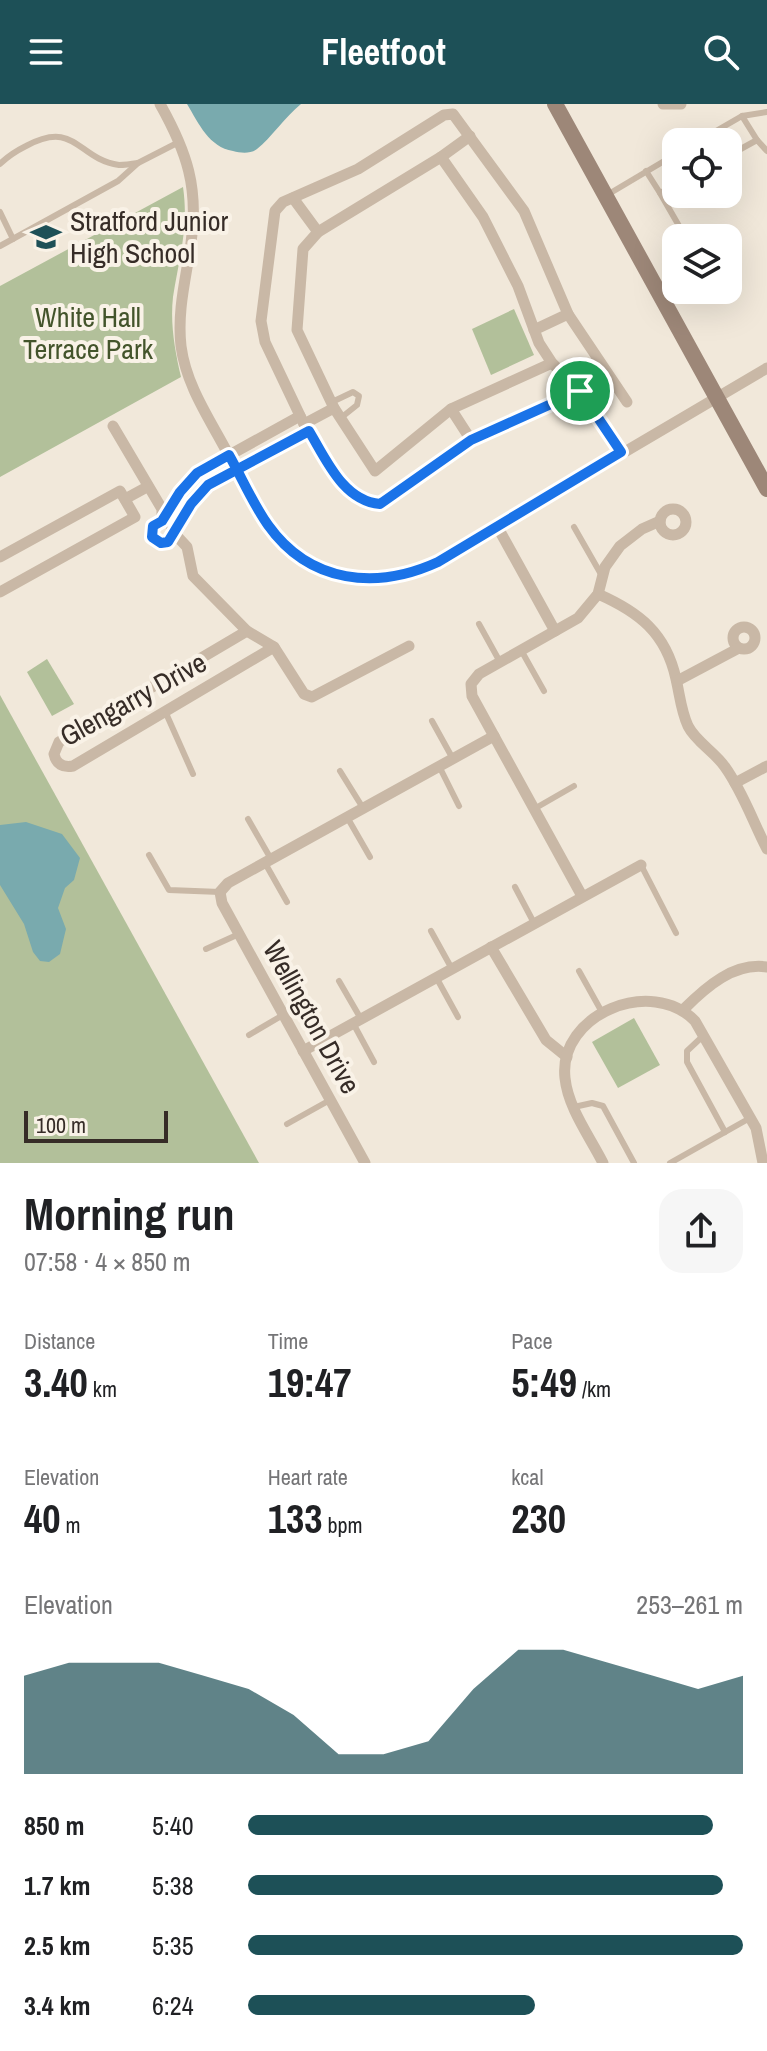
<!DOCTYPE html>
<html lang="en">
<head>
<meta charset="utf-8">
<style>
  body { margin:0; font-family:"Archivo Narrow",sans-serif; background:#f6f6f6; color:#202124; height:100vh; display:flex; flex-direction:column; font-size:30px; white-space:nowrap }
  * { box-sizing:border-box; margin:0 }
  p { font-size:26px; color:#757577 }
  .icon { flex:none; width:44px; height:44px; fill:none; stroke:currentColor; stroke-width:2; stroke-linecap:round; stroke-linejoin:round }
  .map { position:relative; height:1059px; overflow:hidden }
  .sheet { display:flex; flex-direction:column; background:#fff; flex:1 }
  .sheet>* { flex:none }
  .buttons { position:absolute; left:662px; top:24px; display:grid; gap:16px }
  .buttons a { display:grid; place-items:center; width:80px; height:80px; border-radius:16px; background:#fff; box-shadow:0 8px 32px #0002; font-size:40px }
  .scale { position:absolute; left:24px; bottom:20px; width:144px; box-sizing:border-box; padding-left:8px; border:4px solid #362c27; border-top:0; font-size:22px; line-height:28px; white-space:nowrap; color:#362c27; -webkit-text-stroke:6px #f9f2e7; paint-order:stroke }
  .pin { position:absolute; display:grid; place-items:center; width:68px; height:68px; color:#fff; margin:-34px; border:4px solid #fff; border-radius:50%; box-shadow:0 2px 8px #0007 }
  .round { display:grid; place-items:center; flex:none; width:84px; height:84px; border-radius:24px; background:#f6f6f6 }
  .head { display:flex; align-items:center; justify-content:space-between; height:136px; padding:0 24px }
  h1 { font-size:44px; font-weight:700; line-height:60px }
  .metrics { display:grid; grid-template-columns:repeat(3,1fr); gap:12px; height:136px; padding:8px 24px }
  .metrics div { display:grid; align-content:center }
  .metrics b { font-size:40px; font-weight:700 }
  .metrics small { font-size:22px; font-weight:400 }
  .metrics p { font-size:22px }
  .chart { height:224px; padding:16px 24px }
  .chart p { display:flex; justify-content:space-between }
  .chart svg { width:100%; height:144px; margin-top:8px; fill:#1d5057; opacity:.7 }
  ul { padding:0 24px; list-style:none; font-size:26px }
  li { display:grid; grid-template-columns:128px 96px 1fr; align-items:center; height:60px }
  li i { height:20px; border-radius:10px; background:#1d5057 }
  header { display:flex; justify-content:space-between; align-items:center; height:104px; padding:0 24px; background:#1d5057; color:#fff; font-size:36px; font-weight:700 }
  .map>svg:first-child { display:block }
  .green { fill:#b2c09a }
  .water { fill:#79aaae }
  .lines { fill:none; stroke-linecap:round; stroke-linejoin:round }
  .lane { stroke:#c9b8a6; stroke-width:6 }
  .street { stroke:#c9b8a6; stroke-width:11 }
  .secondary { stroke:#9d8778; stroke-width:16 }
  .route-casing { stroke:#fff; stroke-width:16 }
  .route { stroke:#1a73e8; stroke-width:10 }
  .labels { text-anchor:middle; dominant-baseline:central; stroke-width:8; stroke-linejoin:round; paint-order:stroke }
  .poi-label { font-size:28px; fill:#362c27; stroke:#f9f2e7; text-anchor:start }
  .park-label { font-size:28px; fill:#43542b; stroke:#f9f2e7 }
  .street-label { font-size:28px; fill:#362c27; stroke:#f9f2e7 }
</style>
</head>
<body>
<header><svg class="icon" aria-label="menu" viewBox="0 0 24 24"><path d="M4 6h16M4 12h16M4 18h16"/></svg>Fleetfoot<svg class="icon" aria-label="search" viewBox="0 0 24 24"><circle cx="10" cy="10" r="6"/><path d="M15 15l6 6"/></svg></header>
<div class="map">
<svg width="767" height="1059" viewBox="0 0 767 1059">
  <rect width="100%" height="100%" fill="#f1e8da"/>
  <g class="green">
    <path d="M183,83C189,124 179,154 173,193C170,220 175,247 181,273L0,373V182Z"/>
    <path d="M514,205L534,251L491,271L472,225Z"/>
    <path d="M47,555L74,600L52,612L27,568Z"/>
    <path d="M0,591L259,1059H0Z"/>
    <path d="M634,914L660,961L618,984L592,938Z"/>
  </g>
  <g class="water">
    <path d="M187,0H301C285,13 271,34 257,45C250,50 241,49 233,47C209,43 199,20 187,0Z"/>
    <path d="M26,718L62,730L80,754L74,776L65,784L58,804L66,825L60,850L49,858L40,857L33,848L24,820L0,781V721Z"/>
  </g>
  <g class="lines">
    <g class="lane">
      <path d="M742,12L757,36"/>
      <path d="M697,38L742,12L767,8"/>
      <path d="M728,52L757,36L767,47"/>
      <path d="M0,60C8,52 16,47 26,42C76,15 77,55 119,61C125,61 132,60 138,59"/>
      <path d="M646,67L660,89"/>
      <path d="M676,81L660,89L686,134"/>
      <path d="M607,91L676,50"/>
      <path d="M0,108L13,135"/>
      <path d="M0,142L118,77L138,59L179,38"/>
      <path d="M332,298L353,288L359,292L357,301L342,313"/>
      <path d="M574,423L602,472"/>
      <path d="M479,520L500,558"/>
      <path d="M521,546L544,587"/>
      <path d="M165,607L193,670"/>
      <path d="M432,617L453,655"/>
      <path d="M439,662L459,702"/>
      <path d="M340,667L363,704"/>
      <path d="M534,705L574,682"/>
      <path d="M347,713L370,753"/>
      <path d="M248,715L271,755"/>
      <path d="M149,751L169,786L220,788"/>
      <path d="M265,759L287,798"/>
      <path d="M641,761L676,829"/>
      <path d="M515,783L534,819"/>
      <path d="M431,827L452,865"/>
      <path d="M206,845L239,830"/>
      <path d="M579,867L603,910"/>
      <path d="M436,873L458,913"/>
      <path d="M339,877L361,915"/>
      <path d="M353,919L374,958"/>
      <path d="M249,931L283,911"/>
      <path d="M703,932L687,947V958L725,1028"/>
      <path d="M574,1003L592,999L603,1002L634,1059"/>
      <path d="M287,1020L330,996"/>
      <path d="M670,1059L750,1014"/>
    </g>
    <g class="street">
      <path d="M160,0C187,48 199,84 191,139C186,174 177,207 181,242C186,281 209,314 227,348C241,372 252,400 269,422C311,480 378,485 438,458L767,264"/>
      <path d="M663,0H681"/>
      <path d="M441,53L470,32"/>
      <path d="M293,94L318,128"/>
      <path d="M568,210L627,298"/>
      <path d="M534,226L568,210L524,107L453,10L444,11L358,65L283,98L275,107L261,217L265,238L304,320L336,374L370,399L380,400L471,336L580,287"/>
      <path d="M552,259L451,305L375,367L334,304L297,226L303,145L318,128L441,53L483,113L518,182L539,239L552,259L580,287L621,348"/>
      <path d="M451,305L471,336"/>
      <path d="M304,320L334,304"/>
      <path d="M113,322L162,405V417"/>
      <path d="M125,395L147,383"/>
      <circle cx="673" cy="418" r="13"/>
      <circle cx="162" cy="428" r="11"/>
      <path d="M162,417L180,388L197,369L300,312"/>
      <path d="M497,422L555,527"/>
      <path d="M173,426L208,381L309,327"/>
      <path d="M174,429L187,443L193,472L247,527L274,543L304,590L312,593L409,542"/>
      <path d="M0,453L120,387L135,413L0,488"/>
      <path d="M598,490C639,508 666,529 676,575C680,592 681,607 688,622C696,638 715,648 725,663C743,688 753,718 767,745"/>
      <circle cx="744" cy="534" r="11"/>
      <path d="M247,527L59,638L54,650C56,660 63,664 73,662L274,543"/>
      <path d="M677,577L739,544"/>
      <path d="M735,679L767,662"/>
      <path d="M582,792L472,592L471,580L479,570L578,514L598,490L605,463L620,442L642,425L660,417"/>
      <path d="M491,843L546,936L567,953"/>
      <path d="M684,905C706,883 734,858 767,863"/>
      <path d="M303,947L641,761"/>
      <path d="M365,1059L222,799L220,788L228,779L494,632"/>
      <path d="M603,1059C590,1033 568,1004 565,974C558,910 652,872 695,917L756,1024L763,1059"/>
    </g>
    <path class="secondary" d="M555,0L767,385"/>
  </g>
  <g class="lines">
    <g class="route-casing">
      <path id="route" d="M580,287L471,336L380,400C343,397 326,355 309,327L208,381L191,400L168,438L161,439L152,433L153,422L162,417L180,388L197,369L229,351C242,374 253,400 268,421C310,480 377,486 438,458L621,348L580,287"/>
    </g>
    <use href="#route" class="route"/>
  </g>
  <defs>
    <g id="school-bare" transform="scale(2.4)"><path d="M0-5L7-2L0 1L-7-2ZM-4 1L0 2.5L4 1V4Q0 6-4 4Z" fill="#1d5057" stroke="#f9f2e7" stroke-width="2.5" paint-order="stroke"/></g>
  </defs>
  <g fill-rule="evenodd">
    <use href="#school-bare" x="46" y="133"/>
  </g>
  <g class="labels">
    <g class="poi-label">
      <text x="70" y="117">Stratford Junior<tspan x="70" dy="32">High School</tspan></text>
    </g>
    <g class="park-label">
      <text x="88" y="213">White Hall<tspan x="88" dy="32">Terrace Park</tspan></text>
    </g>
    <g class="street-label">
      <text transform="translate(133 595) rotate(-29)">Glengarry Drive</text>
      <text transform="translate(312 913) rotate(61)">Wellington Drive</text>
    </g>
  </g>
</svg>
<div class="buttons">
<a><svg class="icon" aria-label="locate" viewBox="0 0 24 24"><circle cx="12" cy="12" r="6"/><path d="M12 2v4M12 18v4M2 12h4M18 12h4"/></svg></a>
<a><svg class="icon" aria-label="layers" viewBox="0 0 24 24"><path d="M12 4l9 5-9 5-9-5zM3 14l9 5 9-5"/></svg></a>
</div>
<div class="scale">100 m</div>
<div class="pin" style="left:580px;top:287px;background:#1e9e55"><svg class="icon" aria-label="arrive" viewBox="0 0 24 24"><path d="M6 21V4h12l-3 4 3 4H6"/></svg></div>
</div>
<section class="sheet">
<div class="head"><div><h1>Morning run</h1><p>07:58 · 4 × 850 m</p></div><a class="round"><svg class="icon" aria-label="share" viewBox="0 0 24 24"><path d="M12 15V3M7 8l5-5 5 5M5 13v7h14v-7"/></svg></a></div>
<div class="metrics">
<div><p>Distance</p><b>3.40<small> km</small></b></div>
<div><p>Time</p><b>19:47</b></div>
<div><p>Pace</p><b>5:49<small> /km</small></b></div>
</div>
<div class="metrics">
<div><p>Elevation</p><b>40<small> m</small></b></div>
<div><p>Heart rate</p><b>133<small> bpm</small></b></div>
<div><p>kcal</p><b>230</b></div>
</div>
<div class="chart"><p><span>Elevation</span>253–261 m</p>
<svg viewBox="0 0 160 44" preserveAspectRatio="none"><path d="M0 44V14L10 10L20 10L30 10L40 14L50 18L60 26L70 38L80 38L90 34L100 18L110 6L120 6L130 10L140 14L150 18L160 14V44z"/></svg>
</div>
<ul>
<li><b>850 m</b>5:40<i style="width:94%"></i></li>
<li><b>1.7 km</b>5:38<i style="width:96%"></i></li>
<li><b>2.5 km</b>5:35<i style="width:100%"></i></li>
<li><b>3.4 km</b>6:24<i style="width:58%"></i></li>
</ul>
</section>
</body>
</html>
